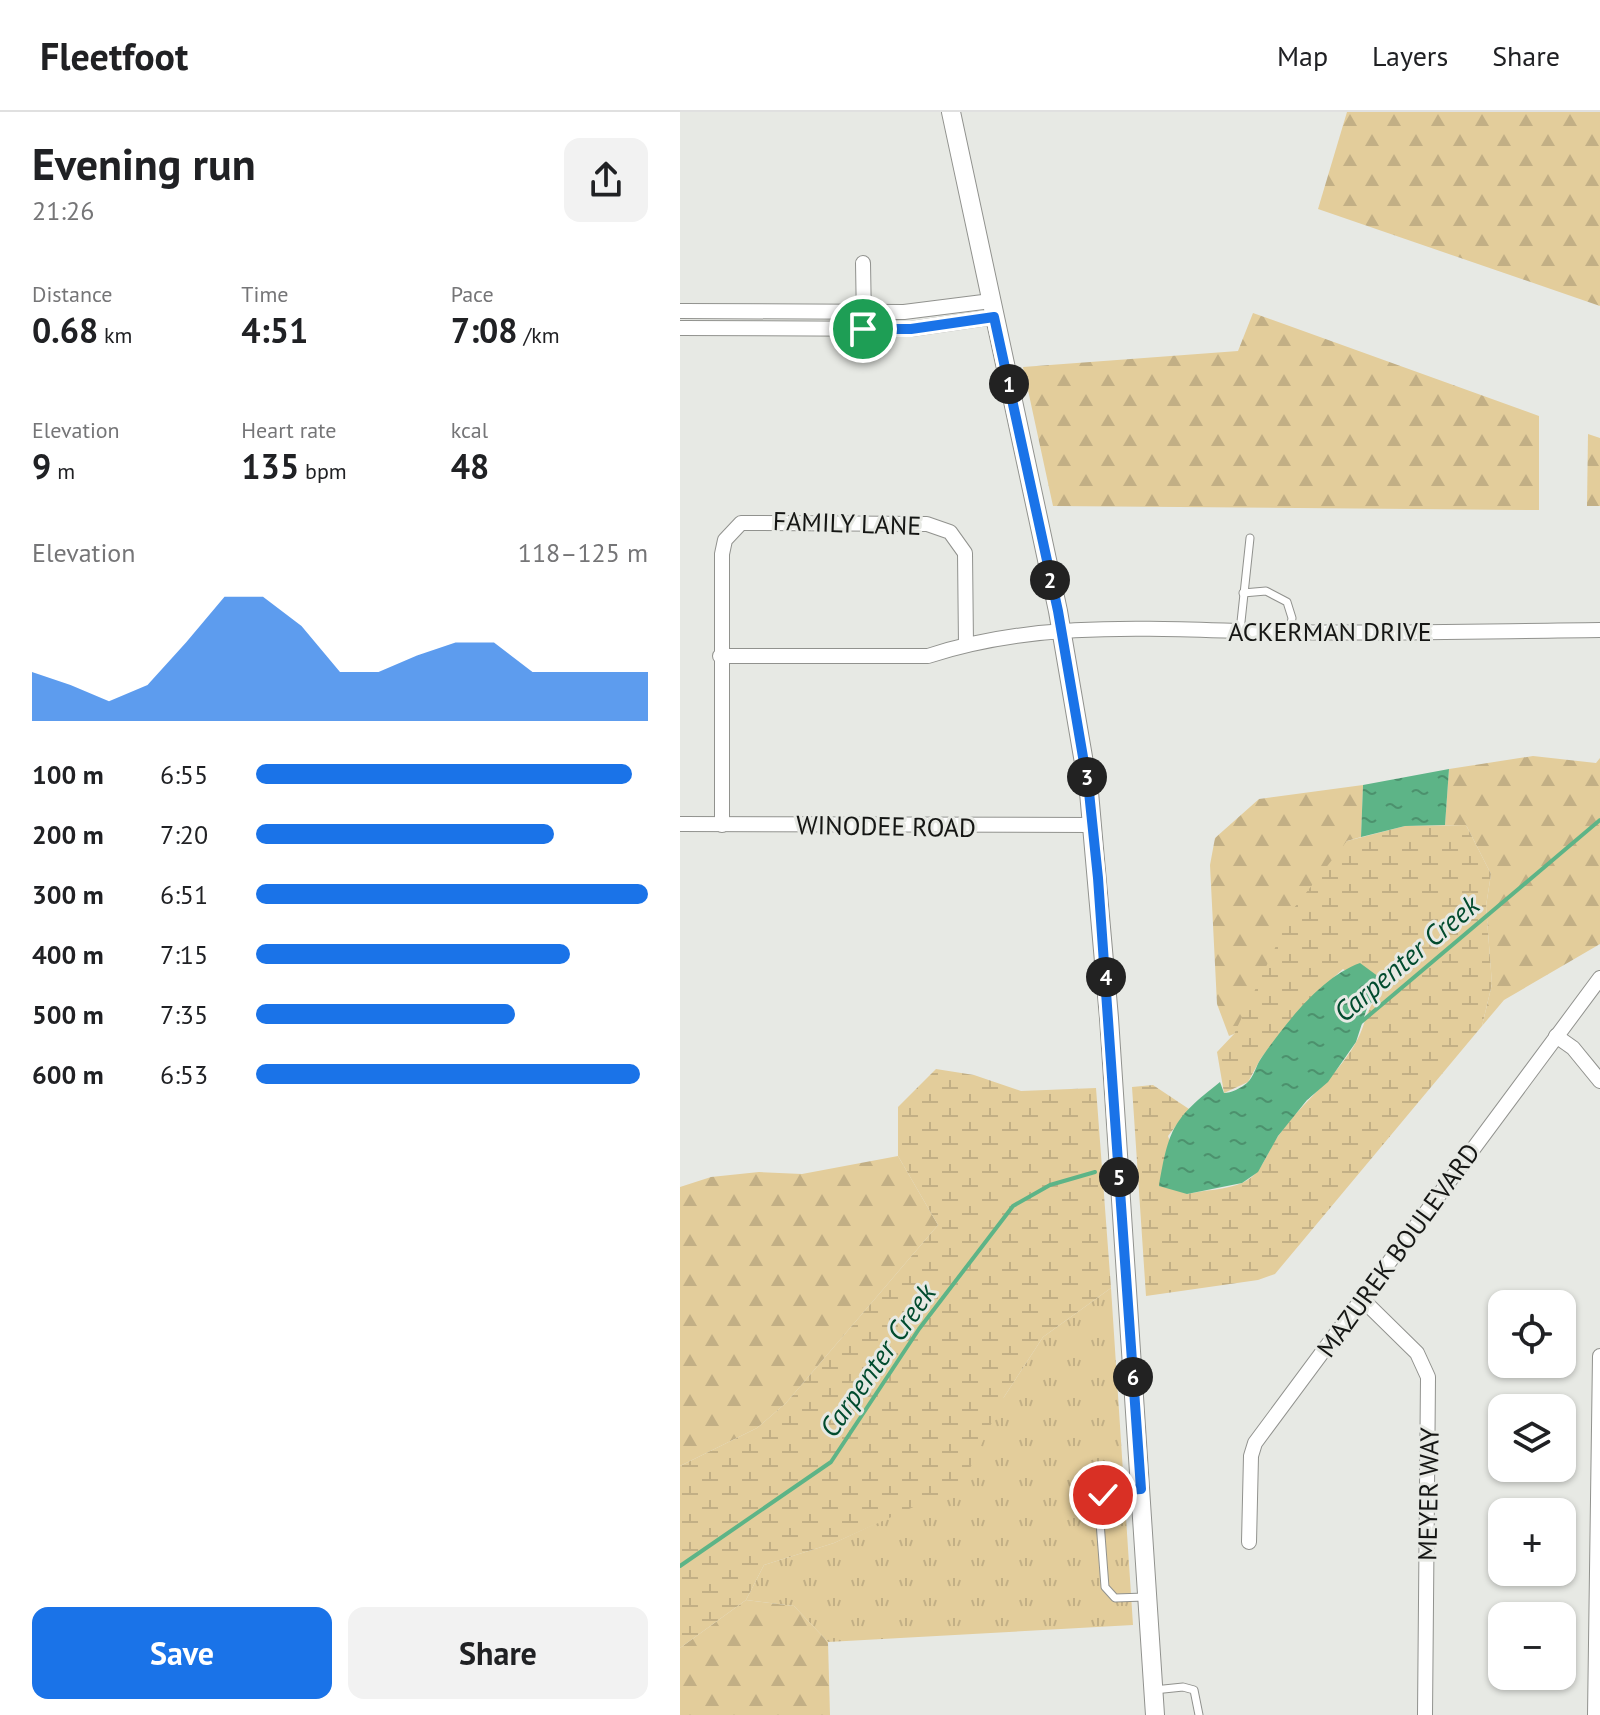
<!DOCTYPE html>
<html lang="en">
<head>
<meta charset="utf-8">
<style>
  body { margin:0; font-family:"PT Sans",sans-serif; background:#f2f2f2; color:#202124; height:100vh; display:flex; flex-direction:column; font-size:30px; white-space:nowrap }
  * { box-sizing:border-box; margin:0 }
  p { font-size:26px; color:#757577 }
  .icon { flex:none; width:44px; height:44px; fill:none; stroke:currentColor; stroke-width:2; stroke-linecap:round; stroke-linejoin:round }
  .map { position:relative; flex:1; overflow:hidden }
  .panel { display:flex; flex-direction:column; background:#fff; width:680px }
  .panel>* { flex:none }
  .fabs { position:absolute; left:808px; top:1178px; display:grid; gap:16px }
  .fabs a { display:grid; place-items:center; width:88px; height:88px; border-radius:16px; background:#fff; box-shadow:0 2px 6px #0004; font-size:40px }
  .pin { position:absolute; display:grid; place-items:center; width:68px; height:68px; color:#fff; margin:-34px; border:4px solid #fff; border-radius:50%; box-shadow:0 2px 8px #0007 }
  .km { position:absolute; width:40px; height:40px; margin:-20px; border-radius:50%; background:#222; color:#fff; font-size:22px; line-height:40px; text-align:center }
  .round { display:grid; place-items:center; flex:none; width:84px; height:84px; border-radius:16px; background:#f2f2f2 }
  .overview { display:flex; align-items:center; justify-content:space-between; height:136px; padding:0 32px }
  h1 { font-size:44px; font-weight:700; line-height:60px }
  .stats { display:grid; grid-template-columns:repeat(3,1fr); gap:12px; height:136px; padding:8px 32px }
  .stats div { display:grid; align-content:center }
  .stats b { font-size:34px; font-weight:700 }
  .stats small { font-size:22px; font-weight:400 }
  .stats p { font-size:22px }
  .chart { height:224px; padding:16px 32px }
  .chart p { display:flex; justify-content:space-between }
  .chart svg { width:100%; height:144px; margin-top:8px; fill:#1a73e8; opacity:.7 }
  .action { display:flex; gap:16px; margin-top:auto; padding:16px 32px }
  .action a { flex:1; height:92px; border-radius:16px; background:#1a73e8; color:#fff; font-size:32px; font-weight:700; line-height:92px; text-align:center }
  .action a+a { background:#f2f2f2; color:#202124 }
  ul { padding:0 32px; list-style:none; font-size:26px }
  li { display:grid; grid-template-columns:128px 96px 1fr; align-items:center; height:60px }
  li i { height:20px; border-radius:10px; background:#1a73e8 }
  header { display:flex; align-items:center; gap:48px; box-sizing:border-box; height:112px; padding:0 40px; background:#fff; border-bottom:2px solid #e0e0e0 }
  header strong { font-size:38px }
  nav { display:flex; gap:44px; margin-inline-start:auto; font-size:28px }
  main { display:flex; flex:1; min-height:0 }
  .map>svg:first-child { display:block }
  .grass { fill:url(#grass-tufts) }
  .forest { fill:url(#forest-firs) }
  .wetland { fill:url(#wetland-marsh) }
  .water { fill:url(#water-ripples) }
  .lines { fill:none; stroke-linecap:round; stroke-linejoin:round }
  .stream { stroke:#5db487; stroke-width:4 }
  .service-casing { stroke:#91928e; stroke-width:9 }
  .minor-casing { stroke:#91928e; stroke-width:16 }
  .tertiary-casing { stroke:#91928e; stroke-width:20 }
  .service { stroke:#fff; stroke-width:7 }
  .minor { stroke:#fff; stroke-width:14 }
  .tertiary { stroke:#fff; stroke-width:18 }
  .route-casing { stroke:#fff; stroke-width:16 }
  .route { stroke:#1a73e8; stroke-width:10 }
  .labels { text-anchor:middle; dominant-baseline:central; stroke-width:6; stroke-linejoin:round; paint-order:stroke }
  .street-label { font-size:26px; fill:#151614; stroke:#e7e9e4 }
  .water-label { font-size:28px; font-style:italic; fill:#014b2e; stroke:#e7e9e4 }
</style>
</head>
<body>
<header>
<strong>Fleetfoot</strong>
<nav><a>Map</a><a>Layers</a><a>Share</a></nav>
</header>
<main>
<section class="panel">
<div class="overview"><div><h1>Evening run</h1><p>21:26</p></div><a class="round"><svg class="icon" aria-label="share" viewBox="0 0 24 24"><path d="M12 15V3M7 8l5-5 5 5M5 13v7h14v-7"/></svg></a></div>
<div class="stats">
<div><p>Distance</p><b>0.68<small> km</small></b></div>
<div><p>Time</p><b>4:51</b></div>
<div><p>Pace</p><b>7:08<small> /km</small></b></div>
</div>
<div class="stats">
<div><p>Elevation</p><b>9<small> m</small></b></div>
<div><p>Heart rate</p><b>135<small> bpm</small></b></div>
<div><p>kcal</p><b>48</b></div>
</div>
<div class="chart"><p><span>Elevation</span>118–125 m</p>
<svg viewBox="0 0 160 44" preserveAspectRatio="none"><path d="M0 44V29L10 33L20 38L30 33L40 20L50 6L60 6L70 15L80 29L90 29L100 24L110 20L120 20L130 29L140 29L150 29L160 29V44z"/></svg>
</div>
<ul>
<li><b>100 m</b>6:55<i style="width:96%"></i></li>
<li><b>200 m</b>7:20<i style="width:76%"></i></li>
<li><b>300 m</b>6:51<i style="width:100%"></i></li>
<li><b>400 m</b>7:15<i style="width:80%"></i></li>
<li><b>500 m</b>7:35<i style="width:66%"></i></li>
<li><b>600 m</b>6:53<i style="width:98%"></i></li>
</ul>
<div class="action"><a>Save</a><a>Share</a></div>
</section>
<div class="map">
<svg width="920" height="1603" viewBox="0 0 920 1603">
  <defs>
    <pattern id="grass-tufts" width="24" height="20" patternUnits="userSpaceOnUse" patternTransform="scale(2)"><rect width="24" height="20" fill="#e3cd9b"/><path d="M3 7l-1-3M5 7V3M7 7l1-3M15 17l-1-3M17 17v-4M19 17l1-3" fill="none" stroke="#c2af85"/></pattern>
    <pattern id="forest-firs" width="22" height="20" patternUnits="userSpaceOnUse" patternTransform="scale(2)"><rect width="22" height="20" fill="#e3cd9b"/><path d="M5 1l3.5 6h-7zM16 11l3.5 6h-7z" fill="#c2af85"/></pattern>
    <pattern id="wetland-marsh" width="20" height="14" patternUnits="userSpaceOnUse" patternTransform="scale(2)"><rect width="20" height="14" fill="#e3cd9b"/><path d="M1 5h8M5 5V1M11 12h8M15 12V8" fill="none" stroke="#c2af85"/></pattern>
    <pattern id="water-ripples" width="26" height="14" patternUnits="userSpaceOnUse" patternTransform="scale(2)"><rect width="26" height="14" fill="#5db487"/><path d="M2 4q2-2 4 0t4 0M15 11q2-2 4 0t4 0" fill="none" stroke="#4c916d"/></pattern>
  </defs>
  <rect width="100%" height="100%" fill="#e7e9e4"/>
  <path class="grass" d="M431,1176L453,1513L148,1530L114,1494L66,1488L84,1453L154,1431L214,1403L324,1285L363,1225Z"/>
  <g class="forest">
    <path d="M667,0H920V194L638,97Z"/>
    <path d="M573,201L859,304V398L373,394L343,255L558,239Z"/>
    <path d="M908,322L920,326V394H907Z"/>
    <path d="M853,644L916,651L920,646V832L824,888L802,914L812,872L806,794L811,762L786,713H765L769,657Z"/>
    <path d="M683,673L681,725L667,729L554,922L549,924L537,892L530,753L535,726L579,687Z"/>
    <path d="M218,1044L258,1113L106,1291L77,1316L0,1354V1075L31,1065L79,1060L122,1062Z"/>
    <path d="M66,1488L114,1494L148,1530L150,1603H0V1536Z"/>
  </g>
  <g class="wetland">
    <path d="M786,713L811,762L806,794L812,872L802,914L595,1162L578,1168L466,1184L452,975L473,973L509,997L488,1024L507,1082C524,1078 546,1078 562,1071C583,1062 587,1039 599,1023C622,990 655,967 675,932C686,914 684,900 699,882L663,857L631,886L581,946L568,970L544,981L537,940L554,922L614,796L667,729L725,714Z"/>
    <path d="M256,957L294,963L341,979L416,976L431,1176L363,1225L324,1285L282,1373L154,1431L84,1453L66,1488L0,1536V1354L77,1316L106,1291L258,1113L218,1044V995Z"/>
  </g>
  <g class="water">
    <path d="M769,657L765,713L725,714L681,725L683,673Z"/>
    <path d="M680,851L699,865V882L687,896L676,930L648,970L627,988L598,1024L578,1060L562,1071L507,1082L479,1074C489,1016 493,1007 540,970L544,981C551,981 561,976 567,971C574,965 576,953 582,945C606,911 641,865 680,851Z"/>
  </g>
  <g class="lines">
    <g class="stream">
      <path d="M680,911L920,708"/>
      <path d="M0,1454L151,1350L239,1217L333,1094L370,1073L415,1060"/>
    </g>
    <g class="service-casing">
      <g id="service">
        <path d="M563,481L586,479L607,490L612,506L610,519"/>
        <path d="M560,519L570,426"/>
        <path d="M460,1377L431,1379L423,1383L419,1397L425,1475L435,1486L465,1485"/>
        <path d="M474,1578L503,1575L514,1578L519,1603"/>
      </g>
    </g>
    <g class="minor-casing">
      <g id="minor">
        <path d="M183,151L184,209"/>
        <path d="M0,199L224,200L311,189"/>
        <path d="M0,216L231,217L314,205"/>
        <path d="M40,544H248C364,506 484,518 604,520C709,522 815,519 920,518"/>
        <path d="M0,712L413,713"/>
        <path d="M42,713V442L45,428L61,411L247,412L270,420L285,441L286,533"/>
        <path d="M876,924L893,936L920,969"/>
        <path d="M682,1187L737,1241L748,1265L745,1603"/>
        <path d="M569,1430L571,1344L575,1331L920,866"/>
        <path d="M915,1603L920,1244"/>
      </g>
    </g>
    <g class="tertiary-casing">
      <path id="tertiary" d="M271,0L378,499L409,680L429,906L475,1603"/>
    </g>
    <use href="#service" class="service"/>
    <use href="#minor" class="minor"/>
    <use href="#tertiary" class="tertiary"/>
  </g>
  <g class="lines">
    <g class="route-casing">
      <path id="route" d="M183,217H231L314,205L378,499L409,680L418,766L461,1377L431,1379L423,1383"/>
    </g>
    <use href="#route" class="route"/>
  </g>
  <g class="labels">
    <g class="street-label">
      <text transform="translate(167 411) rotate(2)">FAMILY LANE</text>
      <text x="650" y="519">ACKERMAN DRIVE</text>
      <text transform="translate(206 714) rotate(1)">WINODEE ROAD</text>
      <text transform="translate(718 1138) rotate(-54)">MAZUREK BOULEVARD</text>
      <text transform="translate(748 1382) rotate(-89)">MEYER WAY</text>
    </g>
    <g class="water-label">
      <text transform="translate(726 846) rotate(-40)">Carpenter Creek</text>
      <text transform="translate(197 1248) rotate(-55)">Carpenter Creek</text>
    </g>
  </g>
</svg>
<div class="fabs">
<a><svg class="icon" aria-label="locate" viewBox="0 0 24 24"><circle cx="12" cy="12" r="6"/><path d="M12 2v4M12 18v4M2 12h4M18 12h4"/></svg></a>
<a><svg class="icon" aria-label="layers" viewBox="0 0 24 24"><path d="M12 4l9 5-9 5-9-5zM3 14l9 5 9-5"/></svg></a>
<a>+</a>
<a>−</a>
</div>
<div class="pin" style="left:183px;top:217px;background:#1e9e55"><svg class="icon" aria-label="arrive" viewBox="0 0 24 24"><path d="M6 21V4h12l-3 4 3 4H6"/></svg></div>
<div class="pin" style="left:423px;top:1383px;background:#d93025"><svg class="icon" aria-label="check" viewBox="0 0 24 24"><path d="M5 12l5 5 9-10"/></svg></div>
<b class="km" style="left:329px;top:272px">1</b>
<b class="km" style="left:370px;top:468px">2</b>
<b class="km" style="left:407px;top:665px">3</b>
<b class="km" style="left:426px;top:865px">4</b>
<b class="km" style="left:439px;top:1065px">5</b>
<b class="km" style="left:453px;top:1265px">6</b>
</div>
</main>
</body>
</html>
